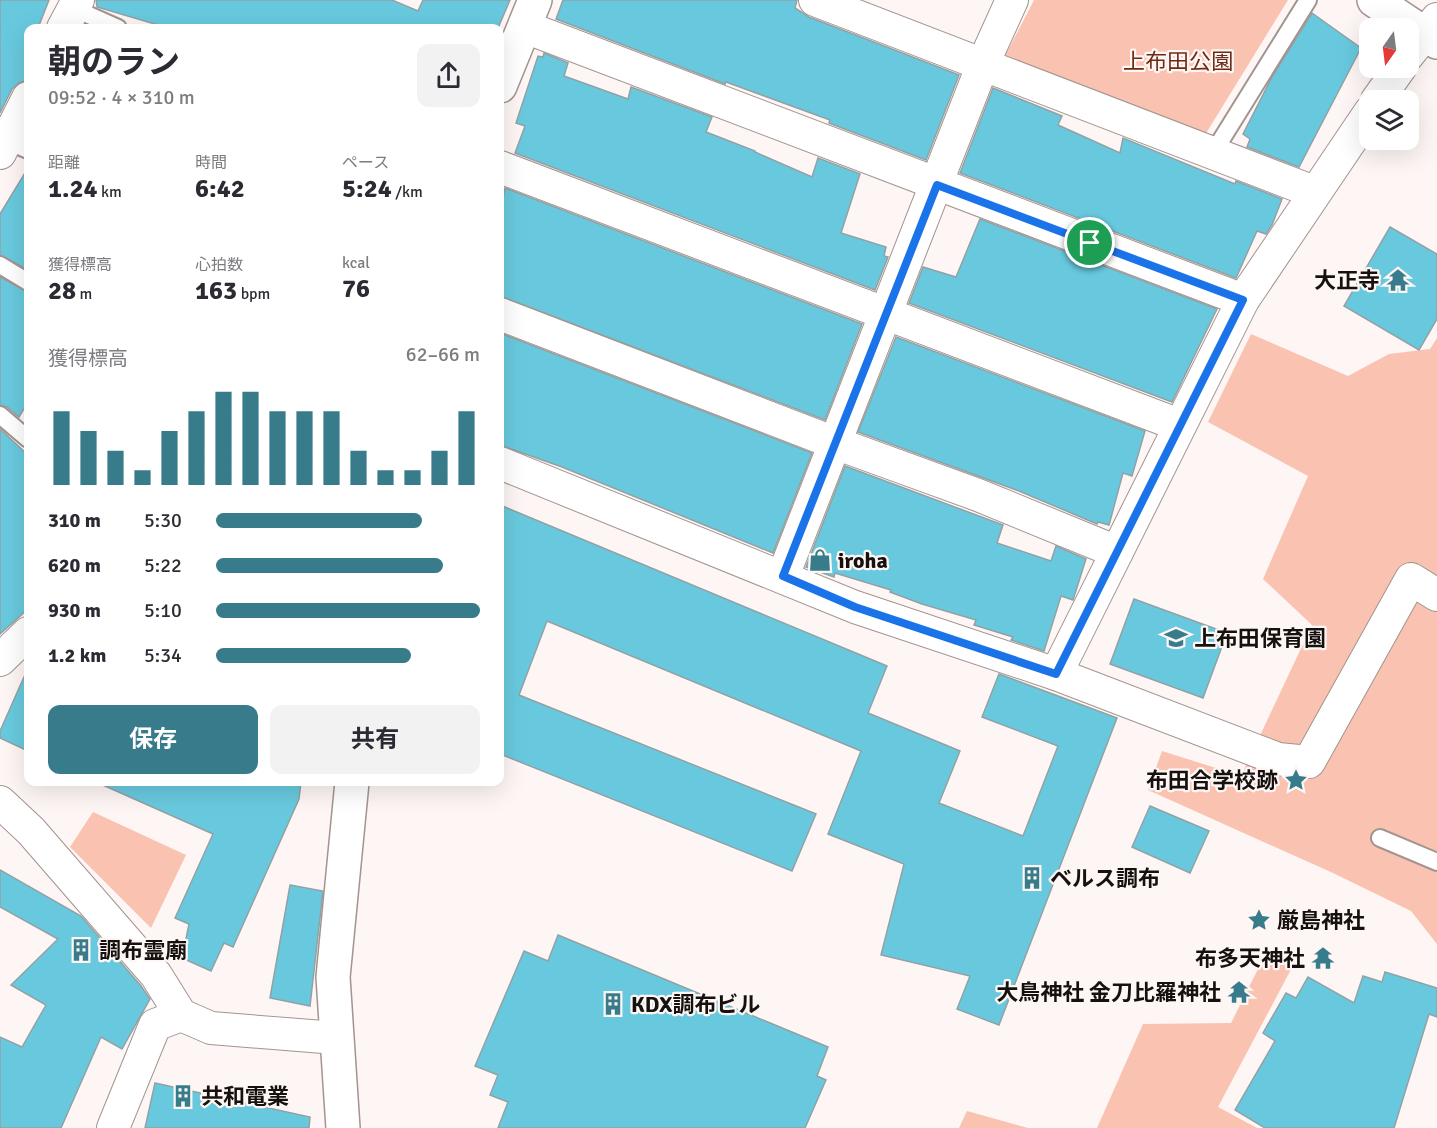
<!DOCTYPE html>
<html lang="ja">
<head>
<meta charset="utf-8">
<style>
  body { margin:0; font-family:Signika,"Noto Sans JP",sans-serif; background:#f2f2f3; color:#2b2b33; height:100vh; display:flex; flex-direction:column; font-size:22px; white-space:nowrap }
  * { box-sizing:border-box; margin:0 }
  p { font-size:20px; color:#7c7c81 }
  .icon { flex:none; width:33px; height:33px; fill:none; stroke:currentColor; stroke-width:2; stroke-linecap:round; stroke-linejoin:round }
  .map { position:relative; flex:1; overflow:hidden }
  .panel { position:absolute; left:24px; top:24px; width:480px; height:762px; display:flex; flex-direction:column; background:#fff; border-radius:12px; box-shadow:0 6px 24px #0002 }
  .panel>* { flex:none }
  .needle { width:39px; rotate:194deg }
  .fabs { position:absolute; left:1359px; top:18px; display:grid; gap:12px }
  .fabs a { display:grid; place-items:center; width:60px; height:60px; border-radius:12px; background:#fff; box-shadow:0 6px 24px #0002; font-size:30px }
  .pin { position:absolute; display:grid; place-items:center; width:51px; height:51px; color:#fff; margin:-26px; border:3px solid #fff; border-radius:50%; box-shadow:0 2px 6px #0007 }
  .round { display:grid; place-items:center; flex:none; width:63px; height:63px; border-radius:12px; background:#f2f2f3 }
  .headline { display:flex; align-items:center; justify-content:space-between; height:102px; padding:0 24px }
  h1 { font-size:33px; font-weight:700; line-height:45px }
  .figures { display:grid; grid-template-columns:repeat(3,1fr); gap:9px; height:102px; padding:6px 24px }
  .figures div { display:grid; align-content:center }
  .figures b { font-size:26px; font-weight:700 }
  .figures small { font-size:16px; font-weight:400 }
  .figures p { font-size:16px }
  .chart { height:168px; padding:12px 24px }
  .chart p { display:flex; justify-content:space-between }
  .chart svg { width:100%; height:108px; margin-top:6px; stroke:#387c8b; stroke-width:6 }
  .button { display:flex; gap:12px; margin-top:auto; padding:12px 24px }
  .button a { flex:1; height:69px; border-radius:12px; background:#387c8b; color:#fff; font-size:24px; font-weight:700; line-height:69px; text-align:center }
  .button a+a { background:#f2f2f3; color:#2b2b33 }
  ul { padding:0 24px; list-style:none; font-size:20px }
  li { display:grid; grid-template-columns:96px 72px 1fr; align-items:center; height:45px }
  li i { height:15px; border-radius:8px; background:#387c8b }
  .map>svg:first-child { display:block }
  .green { fill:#fac2b0 }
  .building { fill:#68c9de; stroke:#92a1a5; stroke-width:1.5 }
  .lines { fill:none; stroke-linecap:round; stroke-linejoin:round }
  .lane-casing { stroke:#a2948f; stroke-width:20 }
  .street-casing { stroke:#a2948f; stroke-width:34 }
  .secondary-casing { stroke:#a2948f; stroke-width:36 }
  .highway-casing { stroke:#a2948f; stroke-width:36 }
  .lane { stroke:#fff; stroke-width:16 }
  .street { stroke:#fff; stroke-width:32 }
  .secondary { stroke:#fff; stroke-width:33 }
  .highway { stroke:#fff; stroke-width:33 }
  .route-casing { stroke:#fff; stroke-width:12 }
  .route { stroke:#1a73e8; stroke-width:8 }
  .labels { text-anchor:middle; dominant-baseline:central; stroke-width:4.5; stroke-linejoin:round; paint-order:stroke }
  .park-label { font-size:22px; fill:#6e2b14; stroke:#fdf6f4 }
  .poi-label { font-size:22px; font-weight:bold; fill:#16110f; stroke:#fdf6f4; text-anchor:start }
</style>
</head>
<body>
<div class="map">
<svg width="1437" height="1128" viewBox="0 0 1437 1128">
  <rect width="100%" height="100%" fill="#fdf6f4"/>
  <g class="green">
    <path d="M1034,0H1288L1205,135L1002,62Z"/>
    <path d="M1251,334L1348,376L1389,354L1430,349L1437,338V944L1411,911L1333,873L1148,790L1162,751L1241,776L1312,625L1263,579L1308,476L1208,422Z"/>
    <path d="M93,812L186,855L151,928L70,847Z"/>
    <path d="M1268,949L1297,958L1218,1107L1257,1128H1097L1143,1024L1231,1023Z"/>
    <path d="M967,1111L1028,1128H959Z"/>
  </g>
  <g class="building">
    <path d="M0,0H49L38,28H28V80L19,83L12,89L0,113Z"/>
    <path d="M96,0H392L418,11L423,0H510L498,28H168L97,7Z"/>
    <path d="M563,0H797L795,8L809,17L959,75L926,160L829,123L830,120L726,82L725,84L556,19Z"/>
    <path d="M1312,13L1361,48L1299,167L1247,147L1250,139L1243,134L1272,77Z"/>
    <path d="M544,53L568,63L564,76L628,99L631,87L712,117L706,132L755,151V152L812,177L818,158L860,174L841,233L886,247L884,256L888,257L875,290L515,153L525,126L516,123L538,56L543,57Z"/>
    <path d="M993,88L1062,116L1058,125L1120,153L1123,138L1235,184L1236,181L1282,199L1272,225L1266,234L1257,231L1236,278L960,173Z"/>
    <path d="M28,168V270L0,255V214Z"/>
    <path d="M505,188L862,324L825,420L500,296V216Z"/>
    <path d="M980,219L1217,309L1172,402L909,303L923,267L956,277Z"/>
    <path d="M1390,227L1437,254V319L1419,350L1344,306Z"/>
    <path d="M0,277L28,292V402L19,417L7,407L0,405Z"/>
    <path d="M500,333L812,453L773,553L562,467L500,445Z"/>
    <path d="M896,337L1145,431L1132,476L1123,473L1109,525L1098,522L1097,524L1019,491L858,432Z"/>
    <path d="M0,429L28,455V609L0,634Z"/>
    <path d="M845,466L1003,525L997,543L1051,561L1056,546L1086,559L1073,600L1061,596L1044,651L1011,640L1013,637L974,625L976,620L922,604L890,592L891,590L835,573L834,577L806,567Z"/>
    <path d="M500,505L887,666L868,713L960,751L939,803L1023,836L1058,746L982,717L999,674L1117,718L999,1025L957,1009L970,976L881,955L904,864L828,834L861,751L547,621L519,695L816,814L792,871L500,754Z"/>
    <path d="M1134,599L1227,633L1203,698L1110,664Z"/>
    <path d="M28,668V751L0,738V731Z"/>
    <path d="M96,782H301L299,799L233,947L224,943L211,971L182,958L189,924L175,918L213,834Z"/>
    <path d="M1150,806L1209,831L1190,873L1132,847Z"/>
    <path d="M0,870L81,916L141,986L150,999L122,1049L101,1037L61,1128H0V1037L22,1047L46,1005L11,985L58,939L0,907Z"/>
    <path d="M290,885L323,891L310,1006L270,998Z"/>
    <path d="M558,935L828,1047L817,1076L826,1080L805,1128H498L508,1102L490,1095L498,1075L475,1066L524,951L548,961Z"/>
    <path d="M1385,972L1437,988V1017L1429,1014L1394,1128H1265L1235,1110L1275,1041L1263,1033L1286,993L1296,998L1308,977L1354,1003L1363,976L1382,982Z"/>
    <path d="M155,1083L310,1117L309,1128H145Z"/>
  </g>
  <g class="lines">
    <g class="lane-casing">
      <g id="lane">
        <path d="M73,8L118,28"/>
        <path d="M7,141L28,150"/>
        <path d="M1213,153L1308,0"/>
        <path d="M0,265L28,282"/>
        <path d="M0,415L28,439"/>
        <path d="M1380,838L1437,862"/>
      </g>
    </g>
    <g class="street-casing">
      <g id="street">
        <path d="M815,0L1314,192"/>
        <path d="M525,27L1243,300"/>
        <path d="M63,28L78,0"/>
        <path d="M1408,55L1437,19"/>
        <path d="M1377,100L1400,68"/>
        <path d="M0,153L28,98"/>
        <path d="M500,167L1179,425"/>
        <path d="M500,314L835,443L978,495L1117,552"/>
        <path d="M500,463L855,607L1056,674L1278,759L1309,762L1411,579L1437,595"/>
        <path d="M783,576L983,64L1012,0"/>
        <path d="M0,660L28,633"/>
        <path d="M1056,674L1243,300L1370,112"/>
        <path d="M0,802L31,831L156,975L181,1015L211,1028L336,1038"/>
        <path d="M113,1128L155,1025L181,1015"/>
      </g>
    </g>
    <g class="secondary-casing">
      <g id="secondary">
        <path d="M500,86L535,0"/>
        <path d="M343,1128L333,977L352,782"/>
      </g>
    </g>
    <g class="highway-casing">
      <path id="highway" d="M1374,0L1437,42"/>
    </g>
    <use href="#lane" class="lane"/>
    <use href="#street" class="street"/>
    <use href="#secondary" class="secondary"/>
    <use href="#highway" class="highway"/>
  </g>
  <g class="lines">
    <g class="route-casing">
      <path id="route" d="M937,185L1243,300L1056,674L855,607L783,576Z"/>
    </g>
    <use href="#route" class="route"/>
  </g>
  <defs>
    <g id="temple-bare" transform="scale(1.8)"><path d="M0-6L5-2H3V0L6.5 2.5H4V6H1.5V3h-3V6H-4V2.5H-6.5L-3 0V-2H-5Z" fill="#387c8b" stroke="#fdf6f4" stroke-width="2.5" paint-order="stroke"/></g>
    <g id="shop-bare" transform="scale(1.8)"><path d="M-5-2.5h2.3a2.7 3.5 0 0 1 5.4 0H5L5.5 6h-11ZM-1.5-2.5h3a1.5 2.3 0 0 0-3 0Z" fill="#387c8b" stroke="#fdf6f4" stroke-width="2.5" paint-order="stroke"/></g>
    <g id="school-bare" transform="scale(1.8)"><path d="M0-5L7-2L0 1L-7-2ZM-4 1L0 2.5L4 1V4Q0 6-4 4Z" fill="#387c8b" stroke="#fdf6f4" stroke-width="2.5" paint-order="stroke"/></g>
    <g id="sight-bare" transform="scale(1.8)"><path d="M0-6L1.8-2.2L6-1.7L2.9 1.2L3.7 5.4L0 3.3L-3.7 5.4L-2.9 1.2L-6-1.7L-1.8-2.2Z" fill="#387c8b" stroke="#fdf6f4" stroke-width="2.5" paint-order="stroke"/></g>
    <g id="building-bare" transform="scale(1.8)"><path d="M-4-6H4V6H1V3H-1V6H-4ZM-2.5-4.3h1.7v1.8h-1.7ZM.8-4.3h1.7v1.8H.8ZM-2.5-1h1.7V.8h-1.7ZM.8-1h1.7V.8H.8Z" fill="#387c8b" stroke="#fdf6f4" stroke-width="2.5" paint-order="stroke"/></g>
  </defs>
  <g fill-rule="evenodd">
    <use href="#temple-bare" x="1398" y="280"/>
    <use href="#shop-bare" x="820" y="560"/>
    <use href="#school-bare" x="1176" y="638"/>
    <use href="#sight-bare" x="1296" y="780"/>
    <use href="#building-bare" x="1032" y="878"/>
    <use href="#sight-bare" x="1259" y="920"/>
    <use href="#building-bare" x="81" y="950"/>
    <use href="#temple-bare" x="1323" y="958"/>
    <use href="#temple-bare" x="1239" y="992"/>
    <use href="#building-bare" x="613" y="1004"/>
    <use href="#building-bare" x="183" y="1096"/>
  </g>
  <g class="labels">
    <g class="park-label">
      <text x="1178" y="61">上布田公園</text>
    </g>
    <g class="poi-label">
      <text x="1380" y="280" text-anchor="end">大正寺</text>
      <text x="838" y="560">iroha</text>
      <text x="1194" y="638">上布田保育園</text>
      <text x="1278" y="780" text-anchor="end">布田合学校跡</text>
      <text x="1050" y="878">ベルス調布</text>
      <text x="1277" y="920">厳島神社</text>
      <text x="99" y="950">調布霊廟</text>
      <text x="1305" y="958" text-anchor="end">布多天神社</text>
      <text x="1221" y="992" text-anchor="end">大鳥神社 金刀比羅神社</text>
      <text x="631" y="1004">KDX調布ビル</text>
      <text x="201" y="1096">共和電業</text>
    </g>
  </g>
</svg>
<div class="fabs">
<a><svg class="needle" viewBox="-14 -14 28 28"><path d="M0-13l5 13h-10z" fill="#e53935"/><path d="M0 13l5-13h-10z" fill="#7c7c81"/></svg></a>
<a><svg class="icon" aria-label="layers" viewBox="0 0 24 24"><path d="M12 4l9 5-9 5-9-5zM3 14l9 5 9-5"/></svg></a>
</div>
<div class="pin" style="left:1090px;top:243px;background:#1e9e55"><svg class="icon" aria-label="arrive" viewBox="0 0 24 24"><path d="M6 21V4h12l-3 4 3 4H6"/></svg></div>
<section class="panel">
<div class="headline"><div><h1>朝のラン</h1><p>09:52 · 4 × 310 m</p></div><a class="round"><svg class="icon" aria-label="share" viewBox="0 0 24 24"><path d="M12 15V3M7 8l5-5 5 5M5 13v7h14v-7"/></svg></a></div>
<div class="figures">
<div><p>距離</p><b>1.24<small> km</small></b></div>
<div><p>時間</p><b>6:42</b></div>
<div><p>ペース</p><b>5:24<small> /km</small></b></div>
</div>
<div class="figures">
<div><p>獲得標高</p><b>28<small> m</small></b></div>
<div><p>心拍数</p><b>163<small> bpm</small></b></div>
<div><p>kcal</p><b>76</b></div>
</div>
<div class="chart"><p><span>獲得標高</span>62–66 m</p>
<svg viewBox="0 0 160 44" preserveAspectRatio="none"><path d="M5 44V14M15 44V22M25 44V30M35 44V38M45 44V22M55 44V14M65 44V6M75 44V6M85 44V14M95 44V14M105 44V14M115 44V30M125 44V38M135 44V38M145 44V30M155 44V14"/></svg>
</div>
<ul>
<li><b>310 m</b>5:30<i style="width:78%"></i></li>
<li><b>620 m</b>5:22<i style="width:86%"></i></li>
<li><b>930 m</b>5:10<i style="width:100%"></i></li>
<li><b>1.2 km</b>5:34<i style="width:74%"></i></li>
</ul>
<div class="button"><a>保存</a><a>共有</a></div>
</section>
</div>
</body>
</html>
